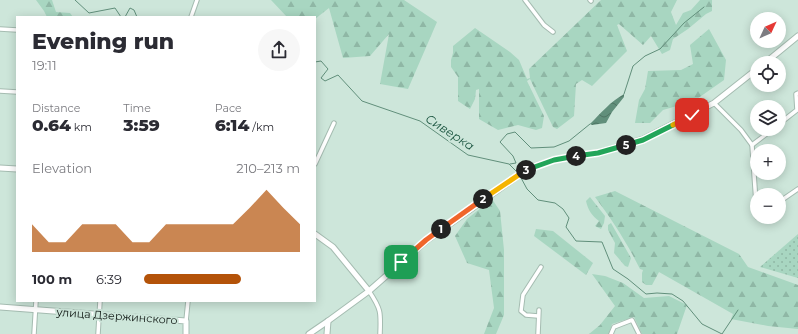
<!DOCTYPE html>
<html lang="en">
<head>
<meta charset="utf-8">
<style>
  body { margin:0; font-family:Montserrat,sans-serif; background:#f7f7f7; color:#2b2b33; height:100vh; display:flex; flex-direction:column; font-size:15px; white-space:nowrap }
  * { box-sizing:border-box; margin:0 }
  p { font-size:13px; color:#7c7c81 }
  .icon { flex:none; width:22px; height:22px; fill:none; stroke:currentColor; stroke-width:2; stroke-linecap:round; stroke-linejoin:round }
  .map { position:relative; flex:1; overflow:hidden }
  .side { position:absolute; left:16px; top:16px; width:300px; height:286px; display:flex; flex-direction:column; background:#fff; border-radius:0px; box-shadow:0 2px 10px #0003 }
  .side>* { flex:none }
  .needle { width:26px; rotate:46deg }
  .fabs { position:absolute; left:750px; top:12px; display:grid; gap:8px }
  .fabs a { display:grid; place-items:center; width:36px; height:36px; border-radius:50%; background:#fff; box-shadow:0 2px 10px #0003; font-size:20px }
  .pin { position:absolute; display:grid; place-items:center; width:34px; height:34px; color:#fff; margin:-17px; border-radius:8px; box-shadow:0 2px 6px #0006 }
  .km { position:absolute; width:20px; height:20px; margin:-10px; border-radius:50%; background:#222; color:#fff; font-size:11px; line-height:20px; text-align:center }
  .round { display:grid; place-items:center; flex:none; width:42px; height:42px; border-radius:21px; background:#f7f7f7 }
  .headline { display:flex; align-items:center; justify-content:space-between; height:68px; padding:0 16px }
  h1 { font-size:22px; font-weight:800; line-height:30px }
  .figures { display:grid; grid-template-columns:repeat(3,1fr); gap:6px; height:68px; padding:4px 16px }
  .figures div { display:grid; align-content:center }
  .figures b { font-size:17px; font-weight:800 }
  .figures small { font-size:11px; font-weight:400 }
  .figures p { font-size:11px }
  .chart { height:112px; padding:8px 16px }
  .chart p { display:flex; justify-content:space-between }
  .chart svg { width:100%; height:72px; margin-top:4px; fill:#b45309; opacity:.7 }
  ul { padding:0 16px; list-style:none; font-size:13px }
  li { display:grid; grid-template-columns:64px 48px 1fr; align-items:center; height:30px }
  li i { height:10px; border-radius:5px; background:#b45309 }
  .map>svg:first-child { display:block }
  .forest { fill:url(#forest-firs) }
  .park { fill:url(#park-dots) }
  .water { fill:url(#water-waves) }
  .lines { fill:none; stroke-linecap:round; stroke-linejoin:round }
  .stream { stroke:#618f7b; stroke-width:1 }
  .street-casing { stroke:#a5bcb1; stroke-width:5.5 }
  .secondary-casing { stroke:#a5bcb1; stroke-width:7 }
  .street { stroke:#fff; stroke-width:3.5 }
  .secondary { stroke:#fff; stroke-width:5 }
  .split-1-casing { stroke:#fff; stroke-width:8 }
  .split-2-casing { stroke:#fff; stroke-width:8 }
  .split-3-casing { stroke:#fff; stroke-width:8 }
  .split-4-casing { stroke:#fff; stroke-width:8 }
  .split-5-casing { stroke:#fff; stroke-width:8 }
  .split-6-casing { stroke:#fff; stroke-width:8 }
  .split-7-casing { stroke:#fff; stroke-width:8 }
  .split-1 { stroke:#f0652b; stroke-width:5 }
  .split-2 { stroke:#f0652b; stroke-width:5 }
  .split-3 { stroke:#f5b400; stroke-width:5 }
  .split-4 { stroke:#22a559; stroke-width:5 }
  .split-5 { stroke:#22a559; stroke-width:5 }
  .split-6 { stroke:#22a559; stroke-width:5 }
  .split-7 { stroke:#f5b400; stroke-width:5 }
  .labels { text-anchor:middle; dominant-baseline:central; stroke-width:4; stroke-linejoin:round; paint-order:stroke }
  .street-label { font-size:11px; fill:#0c1410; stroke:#cde6da }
  .water-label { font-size:12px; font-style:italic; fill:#1b5540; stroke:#cde6da }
</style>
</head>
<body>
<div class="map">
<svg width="798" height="334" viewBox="0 0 798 334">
  <defs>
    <pattern id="forest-firs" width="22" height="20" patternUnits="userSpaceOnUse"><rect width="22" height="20" fill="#a8d6c1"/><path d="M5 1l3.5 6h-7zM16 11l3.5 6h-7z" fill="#8fb7a5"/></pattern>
    <pattern id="park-dots" width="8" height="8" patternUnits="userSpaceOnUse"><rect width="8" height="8" fill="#a8d6c1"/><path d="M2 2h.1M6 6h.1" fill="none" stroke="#8fb7a5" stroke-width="1.8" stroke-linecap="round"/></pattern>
    <pattern id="water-waves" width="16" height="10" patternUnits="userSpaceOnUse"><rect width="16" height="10" fill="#618f7b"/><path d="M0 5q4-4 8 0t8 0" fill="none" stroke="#4e7463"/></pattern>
  </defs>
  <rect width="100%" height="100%" fill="#cde6da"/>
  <g class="forest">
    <path d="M36,0H52L56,12L70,13L73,17H47L44,11Z"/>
    <path d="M271,0H404L437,22L408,89L380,84L389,34L370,56L343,58L329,8L315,19V17H287Z"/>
    <path d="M601,0H677L671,12L676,25L683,13L691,10L700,0H712V11L706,14L688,29L673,39L670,50L662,54L651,36L643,45L619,24L617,25L627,51L592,86L582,80L576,84L574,116L557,129L553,127L530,79L527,81L544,116L542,128L536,130L518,125L498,130L479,119V89L476,90L475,99L470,109L458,101V77L451,67V60L453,53V46L475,28L510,52L519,60L527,79L530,78L529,69Z"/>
    <path d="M709,29L726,60L724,80L694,101L663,110L650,123H635L639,100L645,89L648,71L681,70L693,64L690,45Z"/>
    <path d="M615,191L739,254L748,267L798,285V329L768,326L731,319L733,314L659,272L652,285H646L642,282V273L643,270L640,269C627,243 613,221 595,197Z"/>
    <path d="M590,197L605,216L604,223L601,229L595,226L599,221C592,216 588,210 586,201Z"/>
    <path d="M492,199L500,211L504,250V315L496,334H484L494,308L489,270L467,263L455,236L467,219Z"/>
    <path d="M611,223L631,258L628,267L625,266L614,253L615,243L608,230V225Z"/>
    <path d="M536,229L553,231L593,263L586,275L534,236Z"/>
    <path d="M592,274L605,276L623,283L644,298L669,296L687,305L677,334H642L634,317L612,324L609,334H589L600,325L615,306Z"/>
  </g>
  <path class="park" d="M798,234V278L760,267Z"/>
  <path class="water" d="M624,94V97L612,112L606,123L592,125L590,124C601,113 610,102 624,94Z"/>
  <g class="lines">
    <g class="stream">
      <path d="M75,0L89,13L115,8L121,17"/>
      <path d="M125,17L130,8L134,10L137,17"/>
      <path d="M315,62L321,61L328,69L321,78L325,81L338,75L362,101L420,121L468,155L509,164L519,174"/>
      <path d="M624,94L633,66L645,56L660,49L684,23L704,7"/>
      <path d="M510,164L516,163L513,156L500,142L507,134L515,132L531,148L554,147L569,141L590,124"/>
      <path d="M520,176L527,189L538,200L555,203L563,209L569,218L566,227L576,241L602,242L613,269L628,279L646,294L657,293L672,294L683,301L702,324L722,334"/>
      <path d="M722,334L738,310"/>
    </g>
    <g class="street-casing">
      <g id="street">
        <path d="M525,0L544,25L553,32"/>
        <path d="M590,0L591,1"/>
        <path d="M191,17L197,0"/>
        <path d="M0,29L17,30"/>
        <path d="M0,91L17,92"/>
        <path d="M714,103L741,130L752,145L757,217"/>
        <path d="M779,124L797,110L796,94L798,93"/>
        <path d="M752,145L773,129"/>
        <path d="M315,164L334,123"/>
        <path d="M779,202L798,189"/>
        <path d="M369,291C381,309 381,312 380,334"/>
        <path d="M538,316L526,315L521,311L523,295L541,267"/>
        <path d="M186,321L188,301"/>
        <path d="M34,334L36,301"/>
        <path d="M98,334L100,301"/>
        <path d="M538,334L539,310"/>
        <path d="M611,334L614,327L632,320L639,334"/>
      </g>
    </g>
    <g class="secondary-casing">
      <g id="secondary">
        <path d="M765,63L798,36"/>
        <path d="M0,168L17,169"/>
        <path d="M315,234L333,247L369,291"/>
        <path d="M0,307L186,321V334"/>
        <path d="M309,334L328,321L369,291L426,241L529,168L554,160L598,153L643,139L714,103L757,69"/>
        <path d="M327,334L328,321"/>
      </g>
    </g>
    <use href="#street" class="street"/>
    <use href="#secondary" class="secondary"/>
  </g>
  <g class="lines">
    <g class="split-1-casing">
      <path id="split-1" d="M401,262L426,240L441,229"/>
    </g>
    <g class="split-2-casing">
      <path id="split-2" d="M441,229L483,199"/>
    </g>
    <g class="split-3-casing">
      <path id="split-3" d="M483,199L526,170"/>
    </g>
    <g class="split-4-casing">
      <path id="split-4" d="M526,170L554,160L576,156"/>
    </g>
    <g class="split-5-casing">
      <path id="split-5" d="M576,156L598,153L626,145"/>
    </g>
    <g class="split-6-casing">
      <path id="split-6" d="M626,145L643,140L673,125"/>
    </g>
    <g class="split-7-casing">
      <path id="split-7" d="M673,125L692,115"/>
    </g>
    <use href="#split-1" class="split-1"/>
    <use href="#split-2" class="split-2"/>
    <use href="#split-3" class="split-3"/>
    <use href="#split-4" class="split-4"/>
    <use href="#split-5" class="split-5"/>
    <use href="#split-6" class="split-6"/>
    <use href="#split-7" class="split-7"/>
  </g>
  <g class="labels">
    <g class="street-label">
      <text transform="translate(117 316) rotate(4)">улица Дзержинского</text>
    </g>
    <g class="water-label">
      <text transform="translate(450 132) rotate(33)">Сиверка</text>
    </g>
  </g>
</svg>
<div class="fabs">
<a><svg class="needle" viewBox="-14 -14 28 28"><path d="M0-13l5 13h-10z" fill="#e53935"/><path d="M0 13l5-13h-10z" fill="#7c7c81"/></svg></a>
<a><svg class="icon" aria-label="locate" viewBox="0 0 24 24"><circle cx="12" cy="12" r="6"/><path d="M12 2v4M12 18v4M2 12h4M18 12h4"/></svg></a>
<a><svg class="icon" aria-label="layers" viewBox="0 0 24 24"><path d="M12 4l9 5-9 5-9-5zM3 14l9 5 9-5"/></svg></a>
<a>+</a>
<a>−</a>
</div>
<div class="pin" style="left:401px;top:262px;background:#1e9e55"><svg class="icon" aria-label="arrive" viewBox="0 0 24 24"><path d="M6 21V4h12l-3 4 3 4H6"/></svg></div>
<div class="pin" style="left:692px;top:115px;background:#d93025"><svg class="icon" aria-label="check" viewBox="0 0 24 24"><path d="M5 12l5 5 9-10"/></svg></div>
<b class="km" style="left:441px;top:229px">1</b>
<b class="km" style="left:483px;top:199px">2</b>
<b class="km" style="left:526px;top:170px">3</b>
<b class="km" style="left:576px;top:156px">4</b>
<b class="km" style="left:626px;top:145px">5</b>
<section class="side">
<div class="headline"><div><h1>Evening run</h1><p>19:11</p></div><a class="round"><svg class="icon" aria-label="share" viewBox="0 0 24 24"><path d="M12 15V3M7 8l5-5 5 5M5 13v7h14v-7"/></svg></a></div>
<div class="figures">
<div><p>Distance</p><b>0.64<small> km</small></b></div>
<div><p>Time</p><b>3:59</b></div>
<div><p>Pace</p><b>6:14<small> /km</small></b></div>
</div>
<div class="chart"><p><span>Elevation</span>210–213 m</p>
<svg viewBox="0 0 160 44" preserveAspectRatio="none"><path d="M0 44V27L10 38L20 38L30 27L40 27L50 27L60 38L70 38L80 27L90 27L100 27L110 27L120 27L130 17L140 6L150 17L160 27V44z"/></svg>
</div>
<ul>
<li><b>100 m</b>6:39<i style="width:62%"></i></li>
</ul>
</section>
</div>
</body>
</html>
